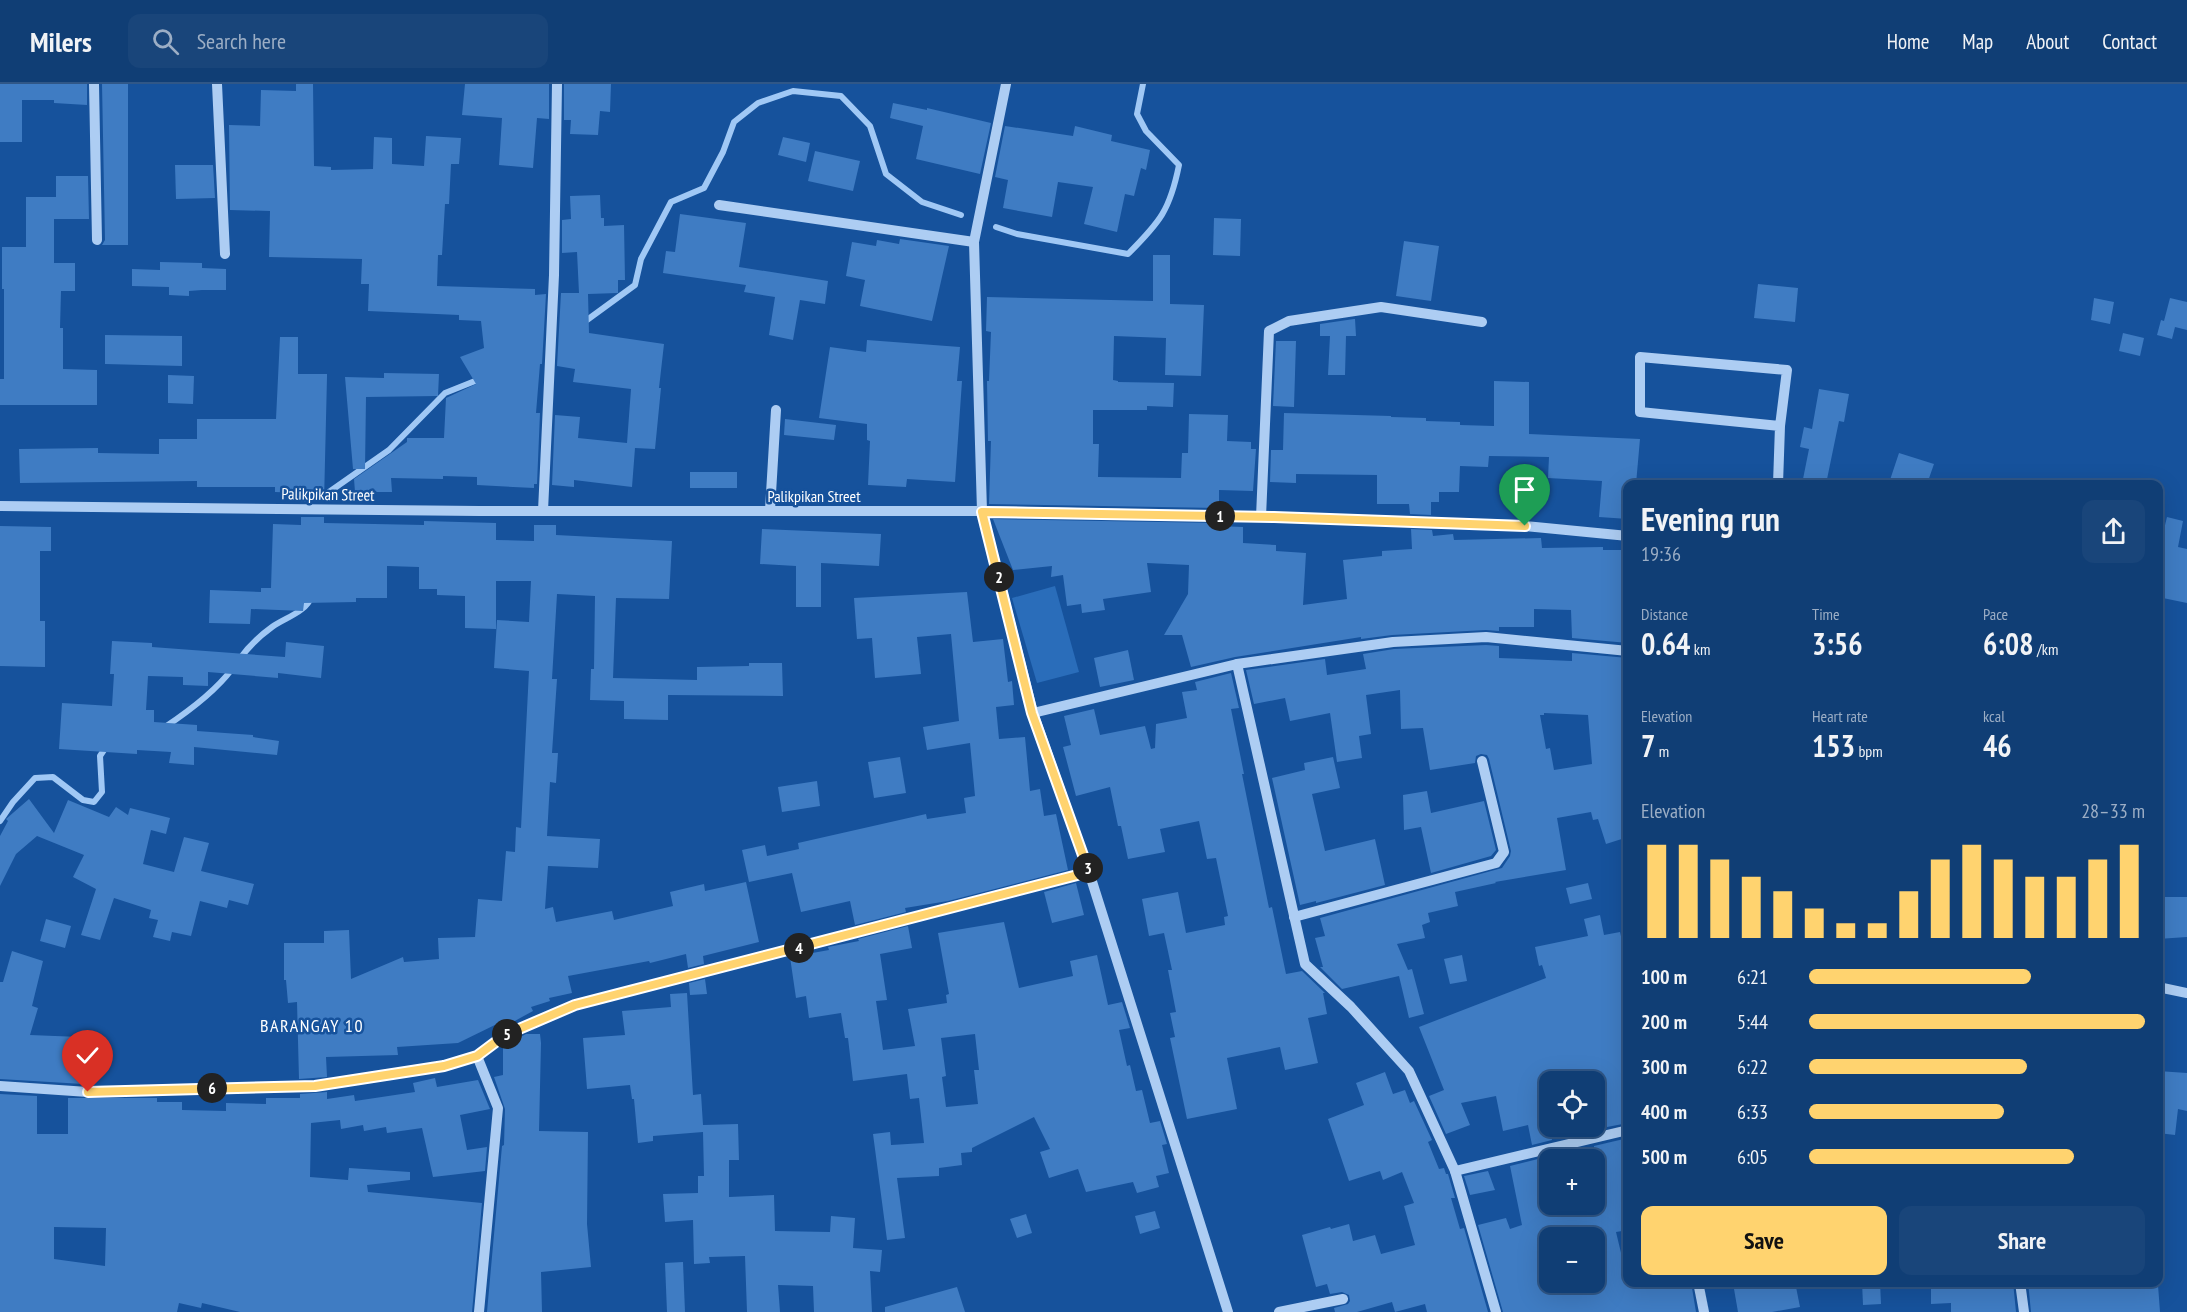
<!DOCTYPE html>
<html lang="en">
<head>
<meta charset="utf-8">
<style>
  body { margin:0; font-family:"PT Sans Narrow",sans-serif; background:#19457a; color:#f1f3f6; height:100vh; display:flex; flex-direction:column; font-size:22px; white-space:nowrap }
  * { box-sizing:border-box; margin:0 }
  p { font-size:20px; color:#9caec5 }
  .icon { flex:none; width:33px; height:33px; fill:none; stroke:currentColor; stroke-width:2; stroke-linecap:round; stroke-linejoin:round }
  .map { position:relative; flex:1; overflow:hidden }
  .side { position:absolute; left:1623px; top:396px; width:540px; height:807px; display:flex; flex-direction:column; background:#103e75; border-radius:12px; box-shadow:0 6px 24px #0002,0 0 0 2px #305787 }
  .side>* { flex:none }
  .buttons { position:absolute; left:1539px; top:987px; display:grid; gap:12px }
  .buttons a { display:grid; place-items:center; width:66px; height:66px; border-radius:12px; background:#103e75; box-shadow:0 6px 24px #0002,0 0 0 2px #305787; font-size:30px }
  .pin { position:absolute; display:grid; place-items:center; width:51px; height:51px; color:#fff; margin:-62px -26px; border-radius:50% 50% 50% 0; rotate:-45deg; box-shadow:0 0 6px #0007 }
  .pin .icon { rotate:45deg }
  .km { position:absolute; width:30px; height:30px; margin:-15px; border-radius:50%; background:#222; color:#fff; font-size:16px; line-height:30px; text-align:center }
  .round { display:grid; place-items:center; flex:none; width:63px; height:63px; border-radius:12px; background:#19457a }
  .head { display:flex; align-items:center; justify-content:space-between; height:102px; padding:0 18px }
  h1 { font-size:33px; font-weight:800; line-height:45px }
  .stats { display:grid; grid-template-columns:repeat(3,1fr); gap:9px; height:102px; padding:6px 18px }
  .stats div { display:grid; align-content:center }
  .stats b { font-size:30px; font-weight:800 }
  .stats small { font-size:16px; font-weight:400 }
  .stats p { font-size:16px }
  .chart { height:168px; padding:12px 18px }
  .chart p { display:flex; justify-content:space-between }
  .chart svg { width:100%; height:108px; margin-top:6px; stroke:#ffd36f; stroke-width:6 }
  .button { display:flex; gap:12px; margin-top:auto; padding:12px 18px }
  .button a { flex:1; height:69px; border-radius:12px; background:#ffd36f; color:#111; font-size:24px; font-weight:800; line-height:69px; text-align:center }
  .button a+a { background:#19457a; color:#f1f3f6 }
  ul { padding:0 18px; list-style:none; font-size:20px }
  li { display:grid; grid-template-columns:96px 72px 1fr; align-items:center; height:45px }
  li i { height:15px; border-radius:8px; background:#ffd36f }
  header { display:flex; align-items:center; gap:36px; box-sizing:border-box; height:84px; padding:0 30px; background:#103e75; border-bottom:2px solid #305787 }
  header strong { font-size:28px }
  nav { display:flex; gap:33px; margin-inline-start:auto; font-size:21px }
  .search { width:420px; height:54px; background:#19457a; display:flex; align-items:center; gap:15px; box-sizing:border-box; padding:0 21px; border-radius:12px; color:#9caec5; font-size:22px }
  .map>svg:first-child { display:block }
  .green { fill:#2a6dba }
  .lines { fill:none; stroke-linecap:round; stroke-linejoin:round }
  .stream { stroke:#a0c8f5; stroke-width:6 }
  .building { fill:#3f7cc3; fill-rule:evenodd }
  .minor { stroke:#adcdf3; stroke-width:10 }
  .route-casing { stroke:#fff; stroke-width:12 }
  .route { stroke:#ffd36f; stroke-width:8 }
  .labels { text-anchor:middle; dominant-baseline:central; stroke-width:5; stroke-linejoin:round; paint-order:stroke }
  .street-label { font-size:16px; fill:#fff; stroke:#16529c }
  .neighbourhood-label { font-size:18px; letter-spacing:1.5px; fill:#fff; stroke:#16529c }
</style>
</head>
<body>
<header>
<strong>Milers</strong>
<div class="search"><svg class="icon" aria-label="search" viewBox="0 0 24 24"><circle cx="10" cy="10" r="6"/><path d="M15 15l6 6"/></svg>Search here</div>
<nav><a>Home</a><a>Map</a><a>About</a><a>Contact</a></nav>
</header>
<div class="map">
<svg width="2187" height="1228" viewBox="0 0 2187 1228">
  <rect width="100%" height="100%" fill="#16529c"/>
  <path class="green" d="M1055,502L1079,588L1037,599L1012,514Z"/>
  <g class="lines">
    <g class="stream">
      <path d="M996,143L1017,150L1128,170C1160,138 1170,126 1179,81L1146,47L1137,30L1143,0"/>
      <path d="M581,237L587,236L635,201L641,175L671,118L704,104L723,68L734,38L758,19L793,7L841,12L870,42L886,90L922,118L961,131"/>
      <path d="M329,408L389,366L445,309L480,295"/>
      <path d="M238,577C248,563 258,553 272,543C286,533 305,529 312,512"/>
      <path d="M165,643C189,627 215,608 232,585"/>
      <path d="M0,737L13,718L35,694L53,693L83,716L94,718L102,708L100,672L106,663"/>
    </g>
  </g>
  <g class="building">
    <path d="M0,0H87V21L54,19V16H22V58H0Z"/>
    <path d="M102,0H128V161H102L105,156Z"/>
    <path d="M296,0H313L314,82L331,83V86L373,85L374,53L392,54V80L424,82L426,52L461,54L459,80H451L449,120H445L442,171H438L437,202L535,205V211L546,210L542,280H540L536,329H540L537,400H534V404L477,401V393L443,392V395L391,394L392,408H355L354,395L407,358V354H444L446,314L476,300L460,273L484,264L481,237L459,236V231L368,227L369,200H361L362,175L269,173L270,127L230,126L229,41L260,42L261,6L296,7Z"/>
    <path d="M465,0H549V35L537,34L533,84L499,81L502,34L462,31Z"/>
    <path d="M564,0H611L610,28L600,27L598,51L570,50L571,36H564Z"/>
    <path d="M893,19L927,26V24L991,39L980,90L916,75L923,42L890,34Z"/>
    <path d="M1005,42L1073,52L1075,42L1112,51L1111,57L1150,66L1146,86L1141,84L1134,112L1125,110L1117,148L1084,140L1093,103L1058,98L1052,133L1003,124L1008,96L995,93Z"/>
    <path d="M783,53L810,59L806,78L778,71Z"/>
    <path d="M815,67L860,77L853,107L808,97Z"/>
    <path d="M175,81H213L215,114L176,115Z"/>
    <path d="M56,92H88L89,135H54V179H75V207H61L60,244H63V285L97,286V321H0V295H4V205H2V163H26V113H56Z"/>
    <path d="M600,111L601,134H604V142L624,141L625,196H618V209L588,210L589,249L664,260L659,304H661L655,365L635,364L632,403L574,396V403L552,401L555,331L580,333L578,354L627,359L631,305L573,298L575,285L557,282L561,209H579L577,168L562,169V136L571,135L570,112Z"/>
    <path d="M680,130L746,139L739,183L828,197L825,220L800,216L793,256L769,251L775,213L744,208L746,201L663,189L666,167L675,168Z"/>
    <path d="M1214,134L1241,135L1240,172L1213,171Z"/>
    <path d="M900,155L949,162L932,237L860,222L865,196L846,192L852,158L876,162L877,156L899,160Z"/>
    <path d="M1404,157L1439,162L1431,217L1396,212Z"/>
    <path d="M1153,171H1170V220L1204,221L1201,292L1165,291L1166,254L1114,252L1113,296L1118,297V298L1174,299L1173,323L1147,322V326H1093V360H1099L1098,393L1181,394L1182,369H1188L1189,330L1228,331L1227,357L1251,358V365H1256L1253,407L1219,406V424L989,420L991,357H988L987,297H989L991,248L986,247L987,213L1153,217Z"/>
    <path d="M160,178L202,179V184L226,185V206H202L189,207V212L169,211V203L132,202V185L160,186Z"/>
    <path d="M1758,200L1798,204L1795,238L1754,234Z"/>
    <path d="M2094,214L2114,218L2110,240L2091,236Z"/>
    <path d="M2170,214L2187,218V246L2175,243L2172,255L2157,251L2161,236L2164,237Z"/>
    <path d="M1354,235H1355L1356,252H1346L1345,291H1328L1330,252H1320V240Z"/>
    <path d="M2123,249L2144,254L2140,272L2119,267Z"/>
    <path d="M105,251L182,252V282L105,280Z"/>
    <path d="M280,253H298V290H327V293L324,418H301V409L275,408V403H197V397L20,399L19,365L98,364V369L159,370V355H197V335H276Z"/>
    <path d="M867,256L960,263L957,297H962L955,398L907,395L906,403L868,401L870,357L867,356V340L819,334L830,263L866,268Z"/>
    <path d="M1276,257H1296L1294,323L1273,322Z"/>
    <path d="M384,289L439,290L438,312L366,313L365,385H353L345,293L384,294Z"/>
    <path d="M168,291L194,292L193,320L168,319Z"/>
    <path d="M1494,297L1529,298V350L1640,355L1636,400H1628V435L1599,433L1602,397L1548,394L1549,373L1489,372L1488,383L1460,382L1459,408H1439V418H1431V431L1410,430L1409,420H1377V391L1296,390V399L1270,398L1271,366H1283L1284,329L1391,332V333L1426,334V337L1460,338V341L1494,342Z"/>
    <path d="M1819,305L1849,310L1844,338L1839,337L1826,400H1802L1809,365L1800,363L1804,343L1812,345Z"/>
    <path d="M785,335L836,341L834,356L784,351Z"/>
    <path d="M1899,369L1934,380L1927,400H1904L1890,396Z"/>
    <rect x="690" y="388" width="47" height="16"/>
    <path d="M301,433H324V439L424,441V437L496,439V456L534,457V441H556V451L672,457L669,515L616,514L613,594L697,596V583L749,582V579H782L783,612L668,611V636L624,635V617L590,616L591,585H594L595,512L557,510L552,595H557L552,669H558L556,699L550,698L547,752L600,755L598,784L548,782L545,825L553,823L556,838L612,827L614,836L673,822L670,808L704,800L705,807L746,798L759,858L703,872L704,880L688,884L686,870L650,879L649,877L568,892L572,909L549,914L550,917L531,923L533,927L500,945L501,938L458,959L397,963L398,971L326,973L327,993L299,995L297,918L288,919L286,896H284V859H324V847L349,846L351,895L403,873L404,878L439,875L438,854L475,853L478,815L502,817L506,767L515,768L516,743L521,744L529,587L494,584L497,536L529,538L531,497H496V545L465,544V512L437,511V505H419V483L387,482V514H356V518L304,519L303,527L251,525L250,540L209,539L210,506L261,508V504H271L273,440L301,441Z"/>
    <path d="M2167,433L2183,437L2178,463L2187,465V519L2158,513V470Z"/>
    <path d="M993,435L1218,439V442L1243,443V459L1276,461V467L1306,469L1303,521L1347,515L1343,476L1382,472V467L1412,465L1411,445L1432,446L1433,452L1453,450L1454,456L1541,454L1542,464L1603,463V466H1627L1628,559L1572,554L1571,526L1534,525V543H1499V547L1486,546L1392,551L1361,555V553L1235,573L1191,583L1182,551H1164L1188,510L1189,481L1147,479L1151,508L1103,515L1105,526L1082,529L1081,520L1067,522L1063,491L1051,493L1052,482L1013,486Z"/>
    <path d="M0,442L51,443V467H40V537H45V583L0,582Z"/>
    <path d="M762,445L881,450L879,482L821,479V523H796V482L760,480Z"/>
    <path d="M967,508L973,558L1003,555L1008,598L1012,597L1014,621L996,623L999,655L1025,653L1030,707L1040,705L1044,732L1056,730L1068,786L948,817L905,824L906,828L855,841L850,817L801,828L792,789L749,798L742,766L765,761L767,772L799,765L798,759L926,730L927,735L966,729L964,714L975,712L970,659L927,666L923,643L959,637L951,550L917,553L921,590L875,594L872,554L857,555L854,514Z"/>
    <path d="M112,557L152,559V563L285,573L286,558L324,562L321,594L278,589V594L208,588V602L183,601V593L148,592L146,626H154V638L197,641V647L253,651V653L279,657L277,671L194,663V681L169,679L171,668L137,666V670L59,665L62,619L112,622L114,590H110Z"/>
    <path d="M1486,561L1499,562V574L1572,577V569L1628,574V624H1625L1628,648V753L1606,760L1598,735L1593,736L1591,728L1557,734L1566,786L1495,798L1496,799L1455,808L1458,822L1428,829L1430,838L1422,841L1425,854L1397,860L1408,886L1412,885L1424,930L1409,934L1399,892L1342,905L1320,883H1323L1315,854L1325,852L1320,834L1502,784L1510,772L1511,767L1489,675L1487,671L1481,670L1476,672L1475,679L1430,686L1423,644L1401,645L1400,606L1366,611L1371,650L1359,652L1362,674L1337,678L1330,629L1290,637L1285,614L1254,620L1246,586L1325,575L1327,591L1366,585L1363,570L1394,565ZM1544,629L1588,631L1592,680L1554,686L1550,664L1546,665L1540,631H1544Z"/>
    <path d="M1128,566L1134,596L1100,603L1094,574Z"/>
    <path d="M1231,589L1239,624L1231,625L1244,690H1242L1269,824L1272,823L1286,890L1302,887L1325,909H1323L1327,930L1308,934L1318,979L1285,986L1280,963L1227,974L1237,1025L1187,1035L1170,954L1175,953L1170,929L1176,928L1168,886H1172L1164,849L1149,852L1142,815L1178,808L1186,849L1225,841L1224,833L1228,832L1216,774L1207,775L1199,737L1160,745L1165,768L1128,775L1121,742H1118L1110,703L1076,712L1063,663L1071,661L1064,632L1094,625L1100,651L1145,642L1151,665L1155,664L1156,640L1187,634L1182,608L1197,606L1195,598Z"/>
    <path d="M900,673L906,709L874,714L868,678Z"/>
    <path d="M1333,673L1340,704L1312,710L1325,767L1375,755L1385,801L1316,819V817L1300,821L1272,694L1305,686L1304,679Z"/>
    <path d="M817,697L820,722L782,728L778,703Z"/>
    <path d="M1427,707L1431,729L1484,717L1496,766L1491,772L1431,789L1421,743L1404,746L1403,711Z"/>
    <path d="M29,715L54,749L68,716L109,733L116,723L128,731L130,724L170,734L166,750L151,746L143,780L174,788L184,753L209,759L201,787L254,800L248,821L229,816L227,824L200,817L191,852L172,848L170,857L153,853L158,836L149,834L151,826L114,814L100,856L81,851L96,805L73,793L84,771L37,752L16,770L0,802V752L8,737L6,735Z"/>
    <path d="M1076,799L1084,831L1052,839L1044,808Z"/>
    <path d="M1588,799L1592,815L1570,820L1566,804Z"/>
    <path d="M2161,813H2187V853L2158,855Z"/>
    <path d="M1600,831L1604,851L1620,848L1628,882V1039L1607,1043L1597,994L1584,997L1583,992L1550,998V1025L1546,1026L1552,1056L1532,1061L1528,1041L1503,1047L1496,1012L1461,1019L1470,1041L1446,1050L1429,1012L1444,1006L1419,943L1546,894L1542,881L1539,882L1535,863L1588,852L1584,835Z"/>
    <path d="M46,835L71,842L65,864L40,857Z"/>
    <path d="M1004,838L1019,904L1073,892L1070,877L1097,871L1108,921L1122,918L1130,944L1119,946L1127,982L1130,981L1136,1007L1142,1006L1150,1039L1160,1037L1167,1060L1162,1061L1169,1089L1156,1092L1159,1103L1137,1109L1133,1098L1086,1108L1078,1085L1049,1094L1040,1068L1050,1065L1034,1033L972,1064V1068L961,1069L962,1081L939,1084V1092L897,1094L905,1154L887,1156L873,1050L890,1048L891,1061L924,1059L919,1014L910,1015L907,990L853,997L848,954H845L841,929L809,934L806,912L796,914L790,873L829,866L828,863L859,857L858,855L908,842L912,864L880,870L887,916L876,917L883,966L915,962L908,925L947,919L946,911L949,910L938,849ZM975,950L979,986H974L978,1020L946,1023L942,993L946,992L941,954Z"/>
    <path d="M12,867L43,877L32,922L38,924L30,951L80,953L81,951L97,956L90,978H88L83,1000L0,995V898H3Z"/>
    <path d="M1462,871L1467,897L1450,900L1444,875Z"/>
    <path d="M705,895L707,910L690,911L689,899Z"/>
    <path d="M687,909L693,1011L701,1010L703,1041L738,1040L739,1076H729V1113L774,1111L775,1147L830,1148L831,1132L855,1134L853,1164L882,1166L880,1188L870,1187L872,1228H814L813,1202L778,1201L780,1228H747L745,1172L709,1173L710,1179L694,1180L693,1136L665,1138L663,1110L698,1109V1092H704L703,1048L653,1052V1057L638,1059L634,1015H632L630,1001L587,1005L583,954L625,951L622,927L671,923L670,910Z"/>
    <path d="M526,950H540L541,959L539,1047L588,1048L587,1140L591,1183L541,1188L542,1228H487L502,1062L504,1061L505,1025L494,993L503,991V962Z"/>
    <path d="M2158,987L2187,989V1027L2178,1025L2175,1051L2158,1049Z"/>
    <path d="M1385,988L1393,1010L1405,1006L1410,1019L1414,1017L1432,1056L1428,1058L1439,1085L1444,1084L1446,1090H1448L1455,1114H1451L1460,1145L1464,1144L1488,1228H1427L1425,1220L1395,1228L1392,1218L1357,1228H1335L1334,1224L1348,1220L1350,1217L1349,1211L1342,1208L1330,1210L1327,1200L1316,1203L1302,1151L1330,1143L1331,1145L1349,1140L1353,1157L1375,1151L1381,1170L1415,1161L1404,1122L1414,1119L1402,1088L1383,1096L1380,1087L1349,1097L1328,1035L1364,1021L1356,999Z"/>
    <path d="M435,994L437,1003L478,996L490,1025L460,1031L467,1066L487,1063L485,1087L433,1093L422,1044L387,1049L386,1043L364,1047L363,1041L341,1045L340,1036L311,1039L310,1093L348,1096L349,1084L410,1088V1096L367,1101L368,1108L482,1119L472,1228H240L202,1219L201,1224L179,1219L177,1228H0V1010L37,1012V1050H68V1014H157V1018H182V1026L226,1027V1019L266,1020V1014H300V1010L327,1008V1015L354,1011L355,1017L415,1008L413,999ZM54,1143L106,1144L105,1182L54,1175Z"/>
    <path d="M1628,1054V1146L1616,1148L1628,1198H1691L1696,1228H1503L1478,1141L1506,1134L1510,1145L1522,1141L1510,1082L1554,1071L1555,1076H1550V1120H1594V1062ZM1550,1154H1594V1198H1550Z"/>
    <path d="M1488,1087L1495,1106L1470,1111L1464,1092Z"/>
    <path d="M1155,1127L1160,1144L1140,1150L1135,1132Z"/>
    <path d="M1026,1130L1032,1149L1017,1154L1010,1135Z"/>
    <path d="M683,1178L685,1228H667L665,1179Z"/>
    <path d="M1766,1198H1795L1800,1223L1772,1228H1738L1734,1205Z"/>
    <path d="M1862,1198H1880L1881,1220L1863,1221Z"/>
    <path d="M1931,1198H2013L2016,1228H1951V1219L1931,1220Z"/>
    <path d="M2028,1198H2135V1201H2158L2160,1228H2031Z"/>
    <path d="M957,1203L965,1228H885V1223Z"/>
  </g>
  <g class="lines">
    <g class="minor">
      <path d="M94,0L97,156"/>
      <path d="M217,0L225,170"/>
      <path d="M1006,0L974,158L982,427L1033,629L1089,788L1228,1228"/>
      <path d="M719,121L974,158"/>
      <path d="M1778,400L1780,342L1787,286L1640,273V328L1780,342"/>
      <path d="M0,422L479,427H982L1274,433L1525,442L1628,452"/>
      <path d="M770,426L776,326"/>
      <path d="M543,427L554,191L557,0"/>
      <path d="M1261,433L1269,247L1289,237L1381,223L1482,238"/>
      <path d="M1237,580L1393,558L1486,553L1628,567"/>
      <path d="M1033,629L1237,580L1305,880L1351,923L1409,987L1455,1087L1496,1228"/>
      <path d="M1294,833L1496,779L1504,768L1482,677"/>
      <path d="M2158,903L2187,909"/>
      <path d="M477,972L498,1024L479,1228"/>
      <path d="M0,1002L88,1008L316,1002L444,982L477,972L505,951L575,921L1089,788"/>
      <path d="M1455,1087L1628,1046"/>
      <path d="M1698,1198L1704,1228"/>
      <path d="M2020,1198L2024,1228"/>
      <path d="M1279,1228L1343,1215"/>
    </g>
  </g>
  <g class="lines">
    <g class="route-casing">
      <path id="route" d="M88,1008L315,1002L444,982L477,972L505,951L575,921L1089,788L1032,629L982,428L1274,433L1525,442"/>
    </g>
    <use href="#route" class="route"/>
  </g>
  <g class="labels">
    <g class="street-label">
      <text transform="translate(328 410) rotate(1)">Palikpikan Street</text>
      <text x="814" y="412">Palikpikan Street</text>
    </g>
    <g class="neighbourhood-label">
      <text x="312" y="941">BARANGAY 10</text>
    </g>
  </g>
</svg>
<div class="buttons">
<a><svg class="icon" aria-label="locate" viewBox="0 0 24 24"><circle cx="12" cy="12" r="6"/><path d="M12 2v4M12 18v4M2 12h4M18 12h4"/></svg></a>
<a>+</a>
<a>−</a>
</div>
<div class="pin" style="left:1525px;top:442px;background:#1e9e55"><svg class="icon" aria-label="arrive" viewBox="0 0 24 24"><path d="M6 21V4h12l-3 4 3 4H6"/></svg></div>
<div class="pin" style="left:88px;top:1008px;background:#d93025"><svg class="icon" aria-label="check" viewBox="0 0 24 24"><path d="M5 12l5 5 9-10"/></svg></div>
<b class="km" style="left:1220px;top:432px">1</b>
<b class="km" style="left:999px;top:493px">2</b>
<b class="km" style="left:1088px;top:784px">3</b>
<b class="km" style="left:799px;top:864px">4</b>
<b class="km" style="left:507px;top:950px">5</b>
<b class="km" style="left:212px;top:1004px">6</b>
<section class="side">
<div class="head"><div><h1>Evening run</h1><p>19:36</p></div><a class="round"><svg class="icon" aria-label="share" viewBox="0 0 24 24"><path d="M12 15V3M7 8l5-5 5 5M5 13v7h14v-7"/></svg></a></div>
<div class="stats">
<div><p>Distance</p><b>0.64<small> km</small></b></div>
<div><p>Time</p><b>3:56</b></div>
<div><p>Pace</p><b>6:08<small> /km</small></b></div>
</div>
<div class="stats">
<div><p>Elevation</p><b>7<small> m</small></b></div>
<div><p>Heart rate</p><b>153<small> bpm</small></b></div>
<div><p>kcal</p><b>46</b></div>
</div>
<div class="chart"><p><span>Elevation</span>28–33 m</p>
<svg viewBox="0 0 160 44" preserveAspectRatio="none"><path d="M5 44V6M15 44V6M25 44V12M35 44V19M45 44V25M55 44V32M65 44V38M75 44V38M85 44V25M95 44V12M105 44V6M115 44V12M125 44V19M135 44V19M145 44V12M155 44V6"/></svg>
</div>
<ul>
<li><b>100 m</b>6:21<i style="width:66%"></i></li>
<li><b>200 m</b>5:44<i style="width:100%"></i></li>
<li><b>300 m</b>6:22<i style="width:65%"></i></li>
<li><b>400 m</b>6:33<i style="width:58%"></i></li>
<li><b>500 m</b>6:05<i style="width:79%"></i></li>
</ul>
<div class="button"><a>Save</a><a>Share</a></div>
</section>
</div>
</body>
</html>
